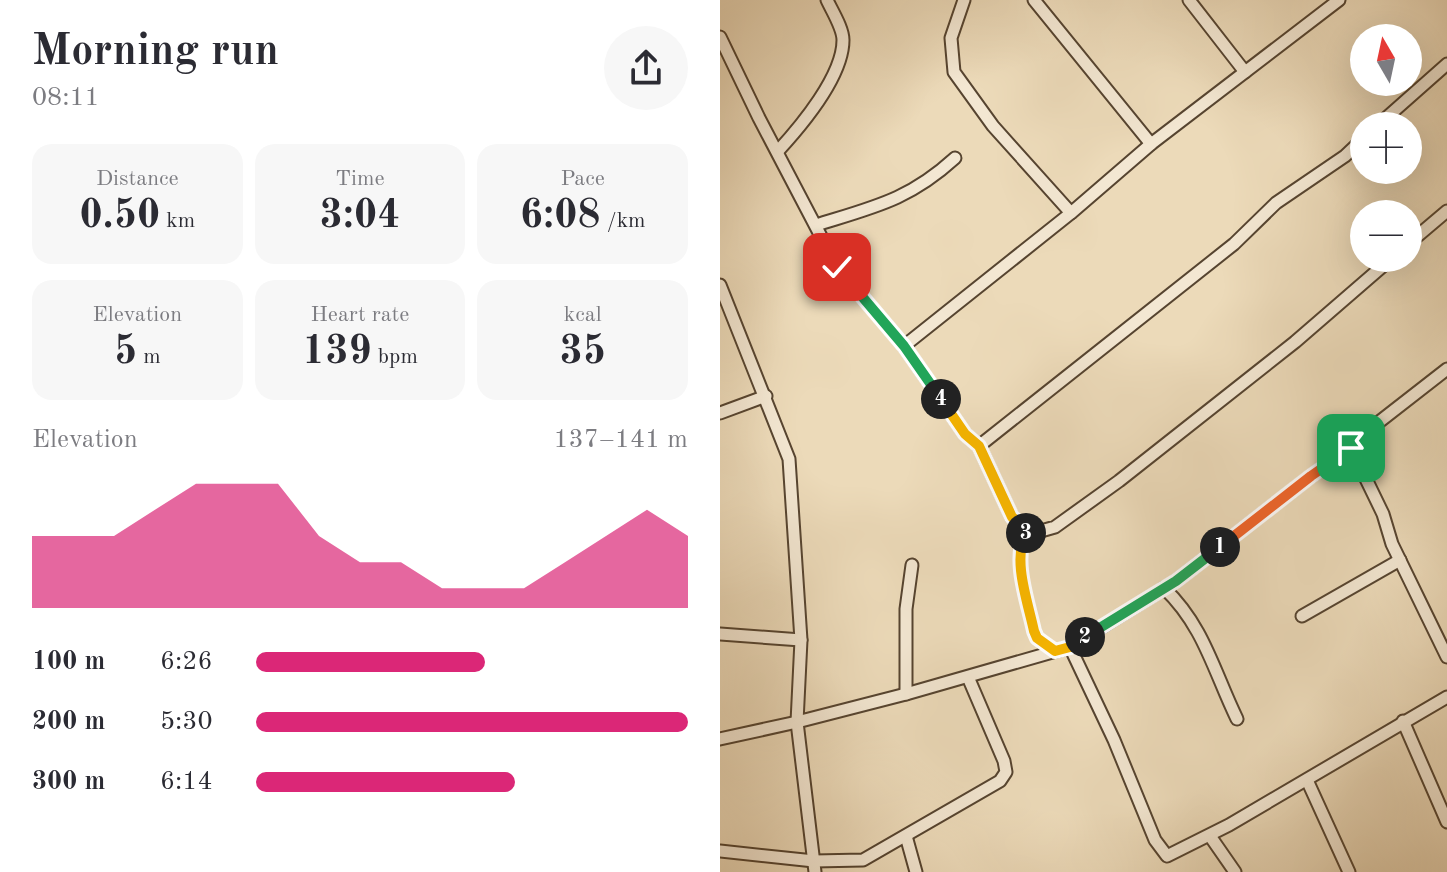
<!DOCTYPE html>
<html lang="en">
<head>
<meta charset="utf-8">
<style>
  body { margin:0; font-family:"Old Standard TT",serif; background:#f7f7f7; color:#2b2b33; height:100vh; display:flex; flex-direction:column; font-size:30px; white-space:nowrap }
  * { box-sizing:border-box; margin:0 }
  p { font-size:26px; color:#7c7c81 }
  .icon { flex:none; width:44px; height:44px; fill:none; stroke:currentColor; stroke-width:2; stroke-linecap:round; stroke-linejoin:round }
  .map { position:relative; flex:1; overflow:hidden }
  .panel { display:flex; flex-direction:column; background:#fff; width:720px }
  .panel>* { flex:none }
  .needle { width:52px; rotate:351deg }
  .buttons { position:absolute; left:630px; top:24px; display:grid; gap:16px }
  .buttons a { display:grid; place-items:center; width:72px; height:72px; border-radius:50%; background:#fff; box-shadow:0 8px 32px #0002; font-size:40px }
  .pin { position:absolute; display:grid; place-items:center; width:68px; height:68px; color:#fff; margin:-34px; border-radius:16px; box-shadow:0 4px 12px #0006 }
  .km { position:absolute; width:40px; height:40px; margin:-20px; border-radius:50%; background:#222; color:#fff; font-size:22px; line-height:40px; text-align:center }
  .round { display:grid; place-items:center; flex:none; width:84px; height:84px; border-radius:42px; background:#f7f7f7 }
  .summary { display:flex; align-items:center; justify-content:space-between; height:136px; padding:0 32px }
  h1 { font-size:44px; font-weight:600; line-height:60px }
  .stats { display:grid; grid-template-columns:repeat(3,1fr); gap:12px; height:136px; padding:8px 32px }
  .stats div { display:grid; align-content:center; border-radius:20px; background:#f7f7f7; text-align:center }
  .stats b { font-size:40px; font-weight:600 }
  .stats small { font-size:22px; font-weight:400 }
  .stats p { font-size:22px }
  .chart { height:224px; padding:16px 32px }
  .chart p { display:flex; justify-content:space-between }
  .chart svg { width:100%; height:144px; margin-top:8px; fill:#db2777; opacity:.7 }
  ul { padding:0 32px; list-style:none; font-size:26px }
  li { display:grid; grid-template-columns:128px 96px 1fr; align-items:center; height:60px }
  li i { height:20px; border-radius:10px; background:#db2777 }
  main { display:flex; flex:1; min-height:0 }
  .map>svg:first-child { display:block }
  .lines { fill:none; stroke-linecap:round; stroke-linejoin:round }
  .service-casing { stroke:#564430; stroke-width:9 }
  .minor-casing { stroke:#564430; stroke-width:15 }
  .service { stroke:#f3e7d2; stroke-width:5 }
  .minor { stroke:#f3e7d2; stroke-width:11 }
  .split-1-casing { stroke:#fff; stroke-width:16 }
  .split-2-casing { stroke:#fff; stroke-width:16 }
  .split-3-casing { stroke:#fff; stroke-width:16 }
  .split-4-casing { stroke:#fff; stroke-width:16 }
  .split-5-casing { stroke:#fff; stroke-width:16 }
  .split-1 { stroke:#f0652b; stroke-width:10 }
  .split-2 { stroke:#22a559; stroke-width:10 }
  .split-3 { stroke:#f5b400; stroke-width:10 }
  .split-4 { stroke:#f5b400; stroke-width:10 }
  .split-5 { stroke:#22a559; stroke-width:10 }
</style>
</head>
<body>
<main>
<section class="panel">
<div class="summary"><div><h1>Morning run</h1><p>08:11</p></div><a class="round"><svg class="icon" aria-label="share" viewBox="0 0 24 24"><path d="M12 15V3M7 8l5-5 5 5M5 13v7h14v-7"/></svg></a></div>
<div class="stats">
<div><p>Distance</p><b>0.50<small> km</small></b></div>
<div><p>Time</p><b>3:04</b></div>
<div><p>Pace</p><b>6:08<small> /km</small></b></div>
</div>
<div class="stats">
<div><p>Elevation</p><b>5<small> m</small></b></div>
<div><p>Heart rate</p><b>139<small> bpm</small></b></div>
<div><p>kcal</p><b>35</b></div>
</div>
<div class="chart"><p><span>Elevation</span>137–141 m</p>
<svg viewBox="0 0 160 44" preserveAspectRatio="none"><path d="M0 44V22L10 22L20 22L30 14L40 6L50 6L60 6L70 22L80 30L90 30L100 38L110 38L120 38L130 30L140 22L150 14L160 22V44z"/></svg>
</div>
<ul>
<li><b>100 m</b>6:26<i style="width:53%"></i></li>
<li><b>200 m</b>5:30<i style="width:100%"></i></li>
<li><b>300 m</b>6:14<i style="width:60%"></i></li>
</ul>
</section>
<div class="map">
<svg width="727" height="872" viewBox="0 0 727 872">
  <rect width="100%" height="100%" fill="#ecdab9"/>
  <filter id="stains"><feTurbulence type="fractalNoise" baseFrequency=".0025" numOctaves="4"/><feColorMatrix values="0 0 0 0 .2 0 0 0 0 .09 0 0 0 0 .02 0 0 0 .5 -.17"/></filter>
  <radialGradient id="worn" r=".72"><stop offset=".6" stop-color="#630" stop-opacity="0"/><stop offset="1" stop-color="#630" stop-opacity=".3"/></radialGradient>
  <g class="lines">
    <g class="service-casing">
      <path id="service" d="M307,532C292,560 308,601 314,631L317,638L334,651"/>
    </g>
    <g class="minor-casing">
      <g id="minor">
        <path d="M244,0L231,38L234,72L273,126L351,213"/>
        <path d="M314,0L431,144"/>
        <path d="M469,0L525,72"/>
        <path d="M0,37L39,118L117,267L184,346L245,434L259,446L292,517L303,529L314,533L335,527L399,481L575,342L672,258"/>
        <path d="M657,126L727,64"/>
        <path d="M58,151C81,126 123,76 123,40C123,28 112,11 107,0"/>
        <path d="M96,225C154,207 189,200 235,158"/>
        <path d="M688,244L727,211"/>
        <path d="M0,285L69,459L81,640L77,722L95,872"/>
        <path d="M184,346L351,213L431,144L619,0"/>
        <path d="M0,413L46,396"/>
        <path d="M259,446L514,244L556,203L625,156L644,138"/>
        <path d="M631,448L663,514L672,544L727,657"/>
        <path d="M444,588C484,626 494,672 517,719"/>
        <path d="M582,616L680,560"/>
        <path d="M0,634L81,640"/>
        <path d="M350,647L394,740L435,840L447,856L509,825L727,697"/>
        <path d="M186,694V609L192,565"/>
        <path d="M683,721L727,822"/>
        <path d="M0,739L77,722L186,694L350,647L456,581L591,476L631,448L650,429L727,369"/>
        <path d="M587,780L629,872"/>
        <path d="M186,836L196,872"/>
        <path d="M490,836L515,872"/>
        <path d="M0,851L94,861L143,860L280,781L286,772L284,761L248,677"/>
      </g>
    </g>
    <use href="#service" class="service"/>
    <use href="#minor" class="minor"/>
  </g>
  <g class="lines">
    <g class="split-1-casing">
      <path id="split-1" d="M500,547L591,476L631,448"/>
    </g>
    <g class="split-2-casing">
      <path id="split-2" d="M365,637L456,581L500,547"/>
    </g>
    <g class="split-3-casing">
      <path id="split-3" d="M306,533C292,560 308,602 314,631L317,638L335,651L350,647L365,637"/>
    </g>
    <g class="split-4-casing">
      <path id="split-4" d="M221,399L245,434L259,446L292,517L308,530L306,533"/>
    </g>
    <g class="split-5-casing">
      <path id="split-5" d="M117,267L184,346L221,399"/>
    </g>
    <use href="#split-1" class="split-1"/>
    <use href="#split-2" class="split-2"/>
    <use href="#split-3" class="split-3"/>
    <use href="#split-4" class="split-4"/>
    <use href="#split-5" class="split-5"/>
  </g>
  <rect width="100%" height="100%" filter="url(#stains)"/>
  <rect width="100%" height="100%" fill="url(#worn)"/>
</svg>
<div class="buttons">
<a><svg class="needle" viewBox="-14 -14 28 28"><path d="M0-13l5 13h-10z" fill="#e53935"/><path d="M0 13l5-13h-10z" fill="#7c7c81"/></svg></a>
<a>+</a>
<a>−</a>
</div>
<div class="pin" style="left:631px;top:448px;background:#1e9e55"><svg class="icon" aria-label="arrive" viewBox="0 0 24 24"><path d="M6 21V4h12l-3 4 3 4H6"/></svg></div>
<div class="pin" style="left:117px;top:267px;background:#d93025"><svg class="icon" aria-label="check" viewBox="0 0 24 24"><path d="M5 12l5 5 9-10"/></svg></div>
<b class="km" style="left:500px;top:547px">1</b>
<b class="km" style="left:365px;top:637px">2</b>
<b class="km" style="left:306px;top:533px">3</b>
<b class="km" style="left:221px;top:399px">4</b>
</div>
</main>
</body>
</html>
